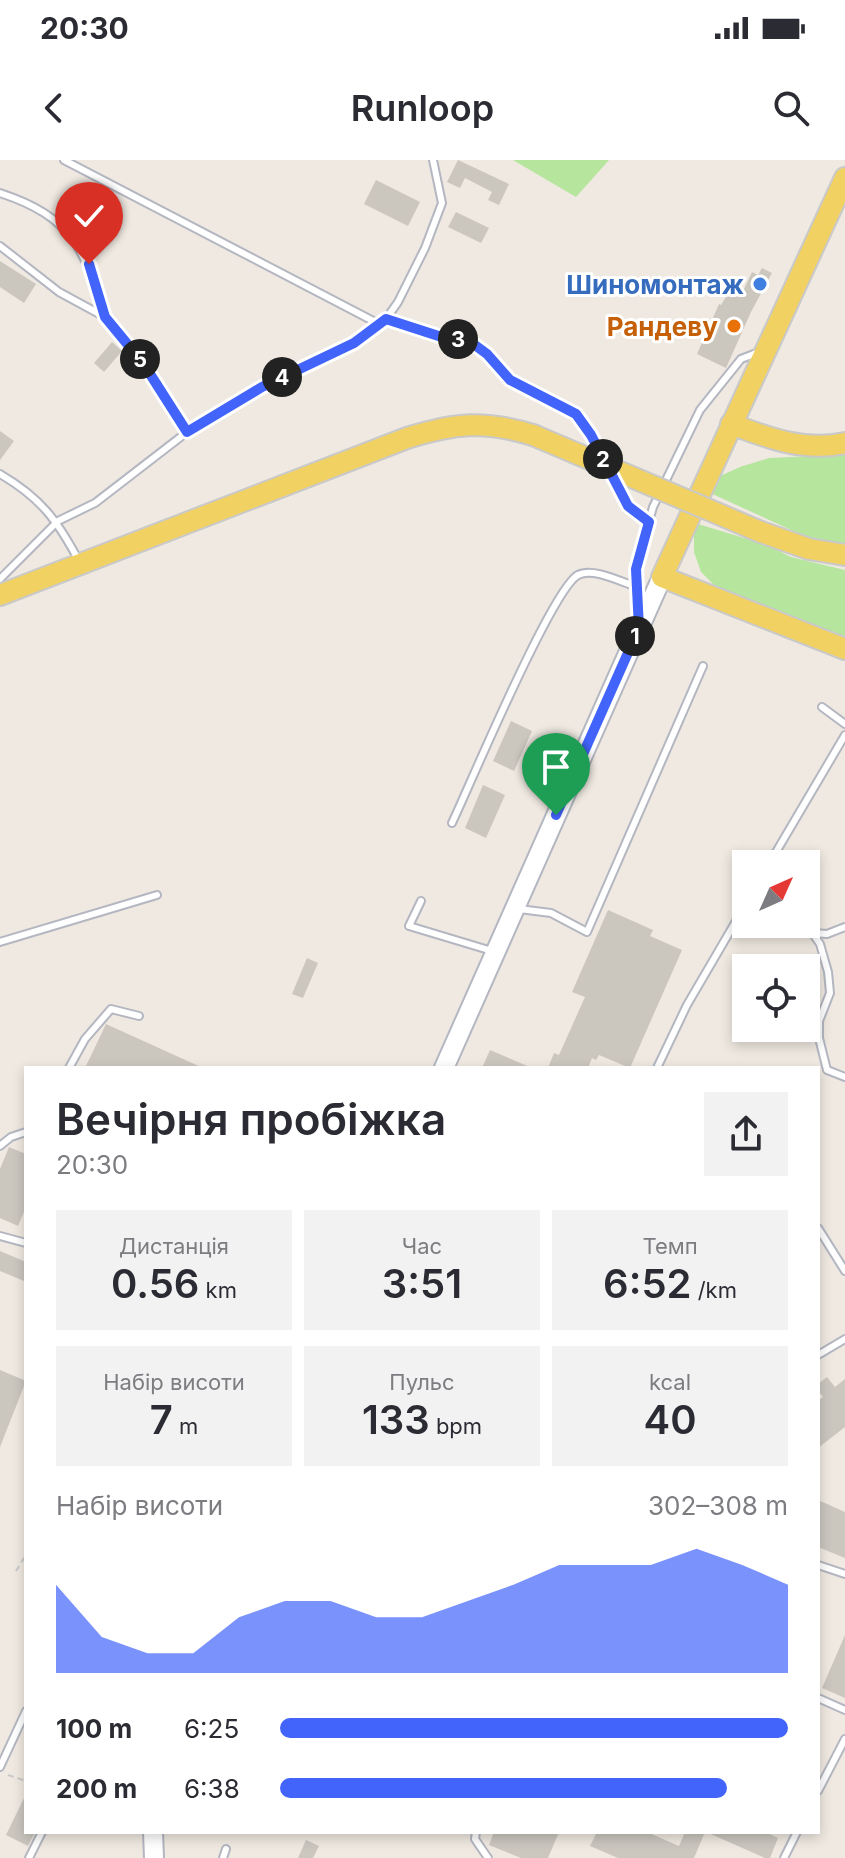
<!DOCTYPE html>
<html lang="uk">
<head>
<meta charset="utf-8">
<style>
  body { margin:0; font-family:Inter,sans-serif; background:#f2f2f3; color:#2b2b33; height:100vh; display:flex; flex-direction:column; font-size:30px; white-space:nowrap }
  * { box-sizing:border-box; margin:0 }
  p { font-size:26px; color:#7c7c81 }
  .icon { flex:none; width:44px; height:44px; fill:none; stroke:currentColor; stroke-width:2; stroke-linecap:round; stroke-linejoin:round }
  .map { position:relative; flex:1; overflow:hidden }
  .details { position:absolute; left:24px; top:906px; width:796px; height:768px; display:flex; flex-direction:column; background:#fff; border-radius:0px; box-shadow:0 4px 12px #0003 }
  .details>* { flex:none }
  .needle { width:52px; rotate:45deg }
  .buttons { position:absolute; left:732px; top:690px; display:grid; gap:16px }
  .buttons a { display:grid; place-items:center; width:88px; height:88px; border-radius:0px; background:#fff; box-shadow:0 4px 12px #0003; font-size:40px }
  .pin { position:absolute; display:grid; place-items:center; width:68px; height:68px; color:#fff; margin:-82px -34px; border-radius:50% 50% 50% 0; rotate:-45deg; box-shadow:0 0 8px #0007 }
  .pin .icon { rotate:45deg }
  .km { position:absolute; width:40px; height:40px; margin:-20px; border-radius:50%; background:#222; color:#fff; font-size:22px; line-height:40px; text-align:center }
  .round { display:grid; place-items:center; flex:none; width:84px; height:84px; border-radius:0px; background:#f2f2f3 }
  .summary { display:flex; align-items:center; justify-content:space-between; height:136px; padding:0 32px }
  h1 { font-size:44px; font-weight:600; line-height:60px }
  .metrics { display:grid; grid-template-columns:repeat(3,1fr); gap:12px; height:136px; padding:8px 32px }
  .metrics div { display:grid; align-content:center; border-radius:0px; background:#f2f2f3; text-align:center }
  .metrics b { font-size:40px; font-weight:600 }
  .metrics small { font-size:22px; font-weight:400 }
  .metrics p { font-size:22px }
  .chart { height:224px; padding:16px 32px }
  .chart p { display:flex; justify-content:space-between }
  .chart svg { width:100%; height:144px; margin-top:8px; fill:#4264fb; opacity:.7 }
  ul { padding:0 32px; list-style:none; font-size:26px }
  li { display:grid; grid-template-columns:128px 96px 1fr; align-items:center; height:60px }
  li i { height:20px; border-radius:10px; background:#4264fb }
  .status { display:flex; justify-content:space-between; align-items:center; height:56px; padding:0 40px; background:#fff; direction:ltr }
  .status svg { height:22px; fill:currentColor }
  header { display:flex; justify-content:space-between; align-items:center; height:104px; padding:0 32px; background:#fff; font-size:36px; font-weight:600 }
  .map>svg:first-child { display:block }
  .green { fill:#b6e59e }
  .building { fill:#cbc7bf }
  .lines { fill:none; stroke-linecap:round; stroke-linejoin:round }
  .lane-casing { stroke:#b4b7c1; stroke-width:10 }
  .secondary-casing { stroke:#b4b7c1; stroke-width:22 }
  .primary-casing { stroke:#c9c9c9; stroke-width:24 }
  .path { stroke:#c9c9c9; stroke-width:2; stroke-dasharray:6 4; stroke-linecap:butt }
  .lane { stroke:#fff; stroke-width:6 }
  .secondary { stroke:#fff; stroke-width:18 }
  .primary { stroke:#f2d163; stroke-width:20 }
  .primary-bridge-casing { stroke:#c9c9c9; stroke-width:24; stroke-linecap:butt }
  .primary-bridge { stroke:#f2d163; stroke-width:20 }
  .route-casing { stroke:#fff; stroke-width:16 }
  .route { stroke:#4264fb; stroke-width:10 }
  .shop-dot { fill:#3f7fe0; stroke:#fff; stroke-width:3 }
  .food-dot { fill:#e8710a; stroke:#fff; stroke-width:3 }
  .labels { text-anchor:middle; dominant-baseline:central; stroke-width:6; stroke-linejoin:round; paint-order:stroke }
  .shop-label { font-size:26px; font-weight:bold; fill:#366cbe; stroke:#fff; text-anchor:end }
  .food-label { font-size:26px; font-weight:bold; fill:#c56008; stroke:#fff; text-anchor:end }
</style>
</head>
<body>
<div class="status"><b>20:30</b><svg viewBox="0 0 49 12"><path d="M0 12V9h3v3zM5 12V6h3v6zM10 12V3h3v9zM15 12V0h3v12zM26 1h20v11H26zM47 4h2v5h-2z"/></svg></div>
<header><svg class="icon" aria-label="back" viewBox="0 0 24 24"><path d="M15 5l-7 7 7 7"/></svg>Runloop<svg class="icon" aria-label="search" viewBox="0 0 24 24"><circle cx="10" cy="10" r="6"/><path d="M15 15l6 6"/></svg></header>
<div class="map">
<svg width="845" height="1698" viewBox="0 0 845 1698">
  <rect width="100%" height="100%" fill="#efe9e1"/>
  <g class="green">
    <path d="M513,0H609L576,37Z"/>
    <path d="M845,290V385L813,380L708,332L720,316L740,307L769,298L814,296Z"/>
    <path d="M698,364L767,385L791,397L845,410V483L718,429L701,412L694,392V373Z"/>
  </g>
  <g class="building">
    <path d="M458,0L509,24L499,45L488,40L492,32L465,18L460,28L447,22Z"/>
    <path d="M376,20L420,42L408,66L364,44Z"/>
    <path d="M456,52L489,68L481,83L448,67Z"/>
    <path d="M0,101L36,124L24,143L0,127Z"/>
    <path d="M762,108L772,113L751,152L726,208L697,194L719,144L721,145L732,127L742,133L752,112L758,115Z"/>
    <path d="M112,182L122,191L104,212L94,203Z"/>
    <path d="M0,271L14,281L0,300Z"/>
    <path d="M511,561L532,571L514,611L493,601Z"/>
    <path d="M483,625L505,635L486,678L465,668Z"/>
    <path d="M608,750L653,770L650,776L682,790L630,908L599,895L596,900L592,898L588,908H548L554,893L559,895L585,837L572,832Z"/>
    <path d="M307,798L318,803L303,838L292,834Z"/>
    <path d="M106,864L203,908H85Z"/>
    <path d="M490,890L532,908H482Z"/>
    <path d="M9,987L26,994V1047L18,1066L0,1058V1009Z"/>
    <path d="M0,1091L26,1102L24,1121L0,1111Z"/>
    <path d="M0,1210L26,1221L0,1287Z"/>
    <path d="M827,1217L835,1227L845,1219V1267L818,1288V1241L823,1237L818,1230V1224Z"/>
    <path d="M818,1340L845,1352V1398L818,1387Z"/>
    <path d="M845,1475V1538L822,1528Z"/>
    <path d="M26,1634V1672H35L28,1686L6,1675Z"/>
    <path d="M494,1672H559L548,1698H521L489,1685Z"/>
    <path d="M597,1672H647L679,1686L685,1672H705L694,1698H618L590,1686Z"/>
    <path d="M706,1672H765L778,1678L770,1698H765Z"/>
    <path d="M306,1680L319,1686L313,1698H298Z"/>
  </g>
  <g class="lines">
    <g class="lane-casing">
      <g id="lane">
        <path d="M64,0L379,164"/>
        <path d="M0,33C73,57 84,89 105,157"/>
        <path d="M0,86L59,132L105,157L143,203L187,272"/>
        <path d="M386,159L454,181L464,177"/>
        <path d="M0,314C41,338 57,360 79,401"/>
        <path d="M0,419L58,361L95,343L187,272L262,227L354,183L386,159L398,142L425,88L442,43L433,0"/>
        <path d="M638,457L636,409L653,347L700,250L741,199L759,192"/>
        <path d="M822,547L845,564"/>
        <path d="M452,663C470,625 552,429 578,415C593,407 621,422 637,427"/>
        <path d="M769,704L845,575"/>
        <path d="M421,741L409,766L492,791"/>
        <path d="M519,749L551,753L587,772L703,506"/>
        <path d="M806,764L820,784L828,812L830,833L819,861V878L827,910L845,917"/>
        <path d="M814,773L827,774L845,767"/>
        <path d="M0,782L157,735"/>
        <path d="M69,908L85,879L111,849L139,856"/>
        <path d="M657,908L687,845L746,744"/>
        <path d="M0,986L11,977L26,972"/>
        <path d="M818,1068L845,1111"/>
        <path d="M0,1076L26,1083"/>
        <path d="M818,1195L845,1179"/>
        <path d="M818,1405L845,1414"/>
        <path d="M818,1538L845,1550"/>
        <path d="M0,1607L26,1551"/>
        <path d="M818,1631L845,1579"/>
        <path d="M476,1672L475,1679L488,1698"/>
        <path d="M29,1698L42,1672"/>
        <path d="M223,1698L226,1689"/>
        <path d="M784,1698L797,1672"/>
      </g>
    </g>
    <g class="secondary-casing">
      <g id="secondary">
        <path d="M444,908L662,417"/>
        <path d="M153,1672L154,1698"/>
      </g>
    </g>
    <g class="primary-casing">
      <g id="primary">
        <path d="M845,18L662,417L845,489"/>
        <path d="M731,264C768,278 804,292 845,283"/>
        <path d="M761,372L809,389L845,395"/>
        <path d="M0,435L407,278C455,263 484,260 533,275"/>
      </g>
    </g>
    <g class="path">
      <path d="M472,184L487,194L510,220L576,254L595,283"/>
      <path d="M620,331L628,346L642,356"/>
      <path d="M16,1411L26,1395"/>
      <path d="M8,1615L26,1621"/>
    </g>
    <use href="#lane" class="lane"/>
    <use href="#secondary" class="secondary"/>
    <use href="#primary" class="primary"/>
    <g class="primary-bridge-casing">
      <path id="primary-bridge" d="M533,275L761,372"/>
    </g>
    <use href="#primary-bridge" class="primary-bridge"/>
  </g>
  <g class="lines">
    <g class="route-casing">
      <path id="route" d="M89,104L105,157L143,203L187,272L262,227L354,183L386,159L454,181L464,177L487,194L510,220L576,254L591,275L628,346L649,362L636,409L639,468L556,655"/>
    </g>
    <use href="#route" class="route"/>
  </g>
  <circle class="shop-dot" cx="760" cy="124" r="8"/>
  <circle class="food-dot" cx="734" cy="166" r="8"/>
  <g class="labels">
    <g class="shop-label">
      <text x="744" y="124">Шиномонтаж</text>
    </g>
    <g class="food-label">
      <text x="718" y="166">Рандеву</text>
    </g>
  </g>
</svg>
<div class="buttons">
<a><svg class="needle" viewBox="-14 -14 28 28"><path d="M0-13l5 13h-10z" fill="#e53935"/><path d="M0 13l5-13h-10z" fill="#7c7c81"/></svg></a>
<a><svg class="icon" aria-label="locate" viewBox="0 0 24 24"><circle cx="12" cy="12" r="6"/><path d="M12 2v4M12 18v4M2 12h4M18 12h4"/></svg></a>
</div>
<div class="pin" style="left:556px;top:655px;background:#1e9e55"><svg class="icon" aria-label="arrive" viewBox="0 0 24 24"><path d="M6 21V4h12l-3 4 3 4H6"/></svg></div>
<div class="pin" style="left:89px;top:104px;background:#d93025"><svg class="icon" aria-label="check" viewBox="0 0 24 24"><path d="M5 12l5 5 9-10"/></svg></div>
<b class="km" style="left:635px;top:476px">1</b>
<b class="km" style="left:603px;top:299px">2</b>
<b class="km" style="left:458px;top:179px">3</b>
<b class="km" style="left:282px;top:217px">4</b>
<b class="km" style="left:140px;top:199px">5</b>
<section class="details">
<div class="summary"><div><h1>Вечірня пробіжка</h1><p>20:30</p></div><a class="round"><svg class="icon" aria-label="share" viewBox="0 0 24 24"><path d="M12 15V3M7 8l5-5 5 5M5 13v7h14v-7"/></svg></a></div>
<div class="metrics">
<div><p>Дистанція</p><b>0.56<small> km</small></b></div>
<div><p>Час</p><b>3:51</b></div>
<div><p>Темп</p><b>6:52<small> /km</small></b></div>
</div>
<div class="metrics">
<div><p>Набір висоти</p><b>7<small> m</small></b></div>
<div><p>Пульс</p><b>133<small> bpm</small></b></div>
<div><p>kcal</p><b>40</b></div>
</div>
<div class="chart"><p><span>Набір висоти</span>302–308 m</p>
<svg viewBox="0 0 160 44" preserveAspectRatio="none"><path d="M0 44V17L10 33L20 38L30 38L40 27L50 22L60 22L70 27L80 27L90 22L100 17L110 11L120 11L130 11L140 6L150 11L160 17V44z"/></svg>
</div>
<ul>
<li><b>100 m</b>6:25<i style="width:100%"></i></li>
<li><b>200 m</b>6:38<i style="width:88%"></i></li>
</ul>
</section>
</div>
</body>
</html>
